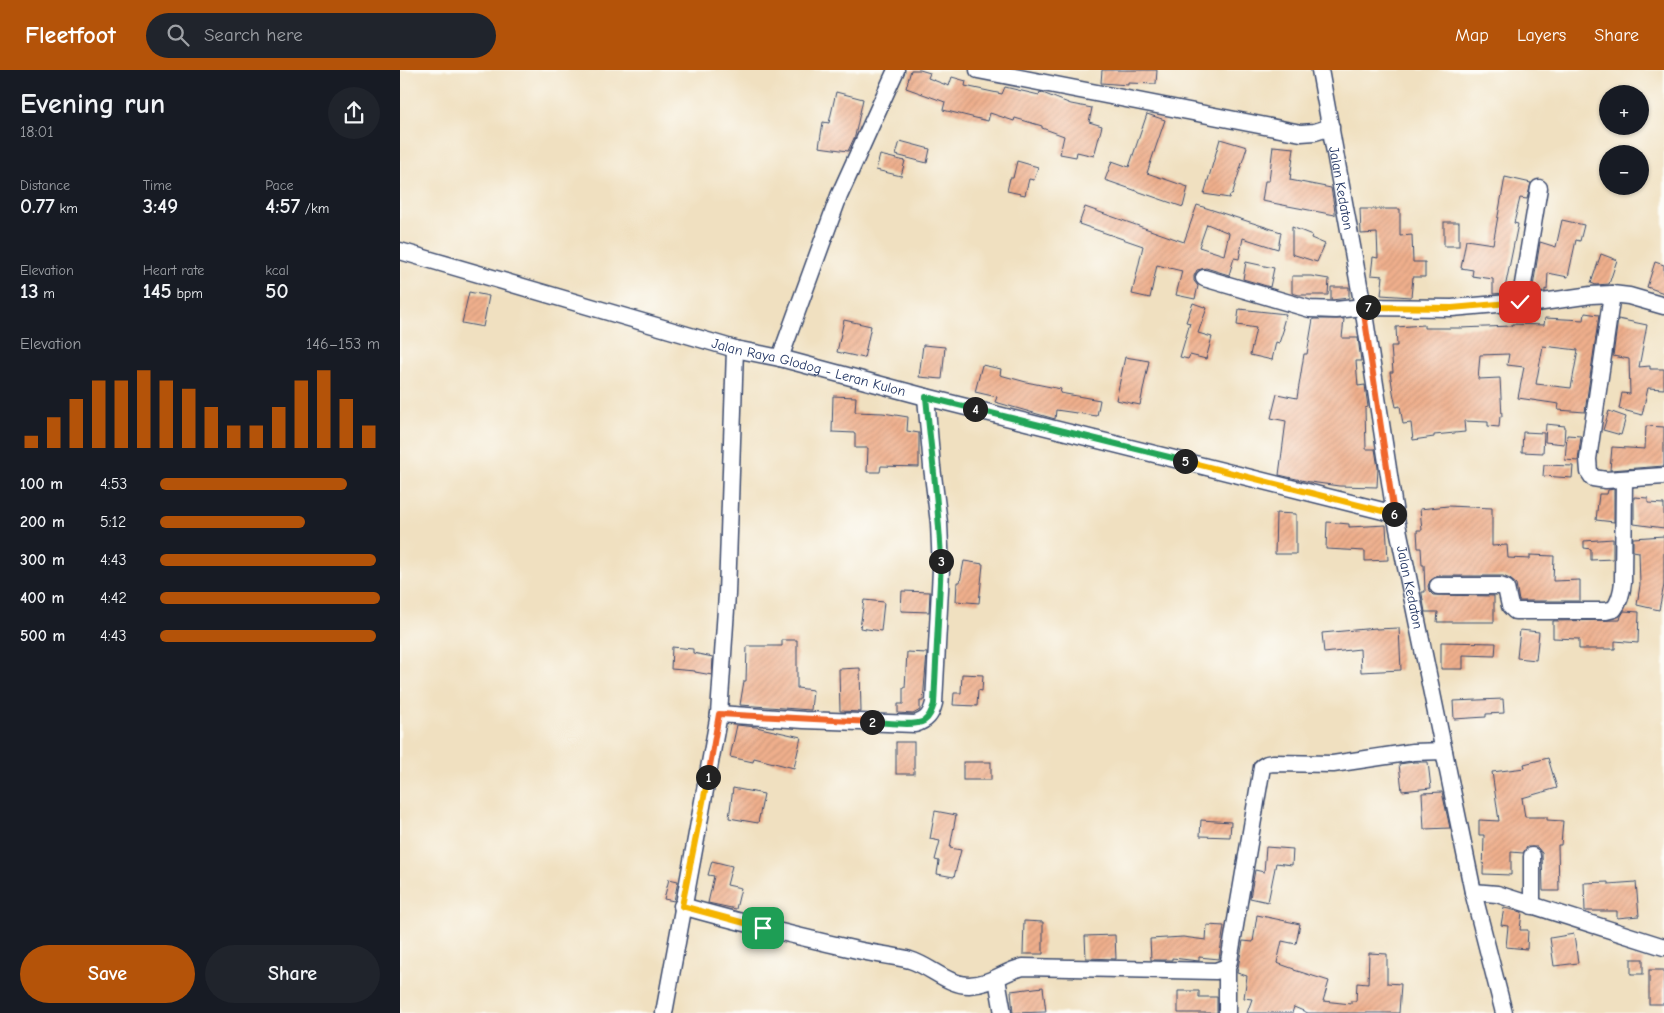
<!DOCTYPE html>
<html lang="en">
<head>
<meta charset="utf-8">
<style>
  body { margin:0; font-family:"Comic Neue",sans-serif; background:#20242c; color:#f1f3f6; height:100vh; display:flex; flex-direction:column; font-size:19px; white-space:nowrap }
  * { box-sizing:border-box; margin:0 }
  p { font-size:16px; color:#9ea1a6 }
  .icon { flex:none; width:28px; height:28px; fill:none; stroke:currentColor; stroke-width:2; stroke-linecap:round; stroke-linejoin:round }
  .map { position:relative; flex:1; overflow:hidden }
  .panel { display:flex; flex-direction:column; background:#171b24; width:400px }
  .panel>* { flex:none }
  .fabs { position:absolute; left:1199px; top:15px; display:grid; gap:10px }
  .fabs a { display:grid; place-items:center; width:50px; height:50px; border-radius:50%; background:#171b24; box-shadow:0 1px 4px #0004; font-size:25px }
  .pin { position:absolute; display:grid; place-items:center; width:42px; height:42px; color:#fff; margin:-21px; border-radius:10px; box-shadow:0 2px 8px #0006 }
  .km { position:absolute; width:25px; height:25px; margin:-12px; border-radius:50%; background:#222; color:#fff; font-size:14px; line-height:25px; text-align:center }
  .round { display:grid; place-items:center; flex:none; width:52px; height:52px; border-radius:26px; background:#20242c }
  .summary { display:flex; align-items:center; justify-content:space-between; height:85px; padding:0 20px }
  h1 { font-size:28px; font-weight:800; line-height:38px }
  .figures { display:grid; grid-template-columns:repeat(3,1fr); gap:8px; height:85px; padding:5px 20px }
  .figures div { display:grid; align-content:center }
  .figures b { font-size:21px; font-weight:800 }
  .figures small { font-size:14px; font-weight:400 }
  .figures p { font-size:14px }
  .chart { height:140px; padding:10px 20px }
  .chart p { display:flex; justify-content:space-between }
  .chart svg { width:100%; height:90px; margin-top:5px; stroke:#b45309; stroke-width:6 }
  .primary-button { display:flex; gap:10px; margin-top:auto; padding:10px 20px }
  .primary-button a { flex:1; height:58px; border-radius:30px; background:#b45309; color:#fff; font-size:20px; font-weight:800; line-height:58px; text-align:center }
  .primary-button a+a { background:#20242c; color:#f1f3f6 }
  ul { padding:0 20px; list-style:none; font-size:16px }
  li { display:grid; grid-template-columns:80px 60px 1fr; align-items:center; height:38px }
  li i { height:12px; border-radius:6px; background:#b45309 }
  header { display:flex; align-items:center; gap:30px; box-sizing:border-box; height:70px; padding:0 25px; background:#b45309; color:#fff }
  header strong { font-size:24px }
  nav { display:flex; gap:28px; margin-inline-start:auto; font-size:18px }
  .search { width:350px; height:45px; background:#20242c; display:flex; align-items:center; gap:12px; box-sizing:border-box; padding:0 18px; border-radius:28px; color:#9ea1a6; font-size:19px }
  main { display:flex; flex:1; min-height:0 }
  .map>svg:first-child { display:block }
  .building { fill:url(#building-hatch); fill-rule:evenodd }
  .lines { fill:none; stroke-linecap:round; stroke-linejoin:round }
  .minor-casing { stroke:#3b4a6d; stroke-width:19 }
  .minor { stroke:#fff; stroke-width:16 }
  .split-1-casing { stroke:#fff; stroke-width:10 }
  .split-2-casing { stroke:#fff; stroke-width:10 }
  .split-3-casing { stroke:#fff; stroke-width:10 }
  .split-4-casing { stroke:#fff; stroke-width:10 }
  .split-5-casing { stroke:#fff; stroke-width:10 }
  .split-6-casing { stroke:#fff; stroke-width:10 }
  .split-7-casing { stroke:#fff; stroke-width:10 }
  .split-8-casing { stroke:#fff; stroke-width:10 }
  .split-1 { stroke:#f5b400; stroke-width:6 }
  .split-2 { stroke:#f0652b; stroke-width:6 }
  .split-3 { stroke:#22a559; stroke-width:6 }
  .split-4 { stroke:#22a559; stroke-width:6 }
  .split-5 { stroke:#22a559; stroke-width:6 }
  .split-6 { stroke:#f5b400; stroke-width:6 }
  .split-7 { stroke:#f0652b; stroke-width:6 }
  .split-8 { stroke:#f5b400; stroke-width:6 }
  .labels { text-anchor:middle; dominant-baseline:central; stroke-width:5; stroke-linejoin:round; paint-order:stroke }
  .street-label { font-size:14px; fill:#1b2f5e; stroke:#fdfcf7 }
</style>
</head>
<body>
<header>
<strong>Fleetfoot</strong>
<div class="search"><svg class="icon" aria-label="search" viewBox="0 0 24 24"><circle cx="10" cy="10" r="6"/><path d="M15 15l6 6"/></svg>Search here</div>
<nav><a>Map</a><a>Layers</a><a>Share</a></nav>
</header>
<main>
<section class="panel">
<div class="summary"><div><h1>Evening run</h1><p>18:01</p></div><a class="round"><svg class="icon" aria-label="share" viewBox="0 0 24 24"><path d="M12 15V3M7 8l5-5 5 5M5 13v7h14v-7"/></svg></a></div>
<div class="figures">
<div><p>Distance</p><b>0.77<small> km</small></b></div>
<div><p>Time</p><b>3:49</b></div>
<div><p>Pace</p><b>4:57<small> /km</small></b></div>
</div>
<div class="figures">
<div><p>Elevation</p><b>13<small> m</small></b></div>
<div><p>Heart rate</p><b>145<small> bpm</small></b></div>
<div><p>kcal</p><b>50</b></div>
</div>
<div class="chart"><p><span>Elevation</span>146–153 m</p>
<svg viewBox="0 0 160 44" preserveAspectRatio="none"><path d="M5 44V38M15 44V29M25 44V20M35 44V11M45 44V11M55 44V6M65 44V11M75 44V15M85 44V24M95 44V33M105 44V33M115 44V24M125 44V11M135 44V6M145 44V20M155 44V33"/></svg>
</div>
<ul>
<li><b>100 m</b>4:53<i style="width:85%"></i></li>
<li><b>200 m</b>5:12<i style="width:66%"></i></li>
<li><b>300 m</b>4:43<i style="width:98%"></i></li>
<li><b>400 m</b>4:42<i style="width:100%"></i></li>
<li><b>500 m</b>4:43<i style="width:98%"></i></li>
</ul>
<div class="primary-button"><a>Save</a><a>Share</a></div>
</section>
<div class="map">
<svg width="1264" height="943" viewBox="0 0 1264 943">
  <defs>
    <pattern id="building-hatch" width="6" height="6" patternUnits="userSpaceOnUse" patternTransform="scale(1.25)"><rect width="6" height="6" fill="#efaf8c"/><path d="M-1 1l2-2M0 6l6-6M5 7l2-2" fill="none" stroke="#cc977b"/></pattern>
  </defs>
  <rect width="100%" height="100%" fill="#fdfcf7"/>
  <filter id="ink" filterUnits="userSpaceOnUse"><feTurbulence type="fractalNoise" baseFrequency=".02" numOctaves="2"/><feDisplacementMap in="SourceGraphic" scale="10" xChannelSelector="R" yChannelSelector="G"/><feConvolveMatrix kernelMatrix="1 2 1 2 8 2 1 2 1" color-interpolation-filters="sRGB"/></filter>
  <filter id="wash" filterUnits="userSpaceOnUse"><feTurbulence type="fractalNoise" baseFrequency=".0096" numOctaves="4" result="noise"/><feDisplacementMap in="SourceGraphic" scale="20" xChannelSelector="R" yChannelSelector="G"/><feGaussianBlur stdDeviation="1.12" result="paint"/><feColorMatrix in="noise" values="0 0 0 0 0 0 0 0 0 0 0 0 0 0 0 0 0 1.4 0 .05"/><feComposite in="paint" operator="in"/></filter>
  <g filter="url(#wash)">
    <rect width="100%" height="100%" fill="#f0e0c0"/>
    <g id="blocks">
      <g class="building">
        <path d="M511,0H520L530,3L528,8L549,16L552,7L566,11L565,16L602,24L605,17L639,25L640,22L671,34L692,38L689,52L702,56L694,86L677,82L676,87L660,84L664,66L642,58V56L615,48L614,51L590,43L588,51L543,40L545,32L506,18Z"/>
        <path d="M702,0H757L756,14L728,13V15L701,13Z"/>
        <path d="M436,22L463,29L455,66L448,81L419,77L423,52L429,53Z"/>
        <path d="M747,44L765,50L747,103L788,117L783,137L705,110L712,91L729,97Z"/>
        <path d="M820,69L847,77L832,125H830L829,128L804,124Z"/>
        <path d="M500,71L530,79L527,93L496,85Z"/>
        <path d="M873,76L894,78L890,110L931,118L935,141V145L862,131L865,111H869Z"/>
        <path d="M480,85L505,91L501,106L476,100Z"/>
        <path d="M617,91L638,97L634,110L629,109L625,125L607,121L610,108H613Z"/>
        <path d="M1105,107L1131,113L1127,129L1120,128L1114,153L1118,154L1104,223L1093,224V209L1072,206L1073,200L1061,198L1066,170L1093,174Z"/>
        <path d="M797,135L881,162L878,179L843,168L839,189L834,188L829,205L806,198L797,200L794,206V211L798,216L795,229L776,225L782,201L757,195L750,228L732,224L743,176L679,154L685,137L784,172ZM807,154L829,163L824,185L799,177Z"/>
        <path d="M960,139H1000V166L1012,165L1013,192H1025V207H1013L1011,227L981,225L983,206L971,205L973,187L978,188L977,163L961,164Z"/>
        <path d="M1162,150L1184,155L1180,171L1176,170L1168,207L1148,203L1147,220L1145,219V222L1132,223L1140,172L1156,177Z"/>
        <rect x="1044" y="152" width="15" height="24"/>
        <path d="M892,157L912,165L911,168L925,174L917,192L892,184Z"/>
        <path d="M1201,184L1217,190L1209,214L1196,215L1191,213Z"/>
        <path d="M846,192L874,198L870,217L843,209Z"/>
        <path d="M1255,192L1264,195V223L1247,217Z"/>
        <path d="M892,206H911L929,209L928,225H899L892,223Z"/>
        <path d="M931,217H949V228L931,230Z"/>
        <path d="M69,222L89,226L83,257L62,253Z"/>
        <path d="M793,233L807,238L798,263L812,267L806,289L790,285L788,289L780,287L790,253L786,252Z"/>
        <path d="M839,239L886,244L882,258H884L879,273L876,272L872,290L850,285L856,258L837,255Z"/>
        <path d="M1185,243L1199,245L1185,342L1158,340L1159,334L1118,328L1124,297L1107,295L1109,284L1080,285L1078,309L1100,308L1102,347L1100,346L1099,357L1088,356V352L1064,351L1065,362L1034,365V367L1013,370L1011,353L1003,354L1000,336L996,337L993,322L990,302H993L991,276H997L996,257L1024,255V258H1060L1112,256V254L1144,255L1145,248L1184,250ZM1143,276L1178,280L1171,318L1136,314Z"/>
        <path d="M913,249H944L942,268H958L961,291H956L958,316L965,315L968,337L965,338L966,379H975L978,398L977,417L939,416L910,412L879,405L886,351L871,348L877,324L897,328L904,284H907Z"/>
        <path d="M1218,249L1247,255L1239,297L1250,296V299H1264V319L1248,318L1242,345L1219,339L1222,323L1230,324L1229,289L1213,286Z"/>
        <path d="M444,250L471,256L464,288L437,282Z"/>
        <path d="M523,275L545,277L542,309L519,307Z"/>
        <path d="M725,287L749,291L740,335L716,330Z"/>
        <path d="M582,295L601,299L600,305L626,312L661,319L660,323L700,330L697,346L656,340L655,349L595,332L597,327L575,322Z"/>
        <path d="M433,326L456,327L455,342L483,343L508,347L507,361L519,363V397L481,396L480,402H467L468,378H455V363L432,362Z"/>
        <path d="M1209,341L1226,347L1221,365L1203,360Z"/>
        <path d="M1146,354L1165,356L1164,374L1145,372Z"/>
        <path d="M1246,356L1264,357V396L1210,400L1212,377L1245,379Z"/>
        <path d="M1123,362L1144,363L1143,383L1122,382Z"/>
        <path d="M1167,365L1181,366L1178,391L1165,390Z"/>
        <path d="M1144,395L1173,396L1172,408L1143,406Z"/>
        <path d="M1214,419V452L1196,450L1199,424H1207L1208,420Z"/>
        <path d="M1234,427L1248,428V433L1264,434V458L1234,454Z"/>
        <path d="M1048,436L1092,438V476L1107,475L1108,488L1130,489V485L1154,486L1153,511L1180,510V531H1119L1116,514L1110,509L1103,506H1038L1030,511L1028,516L1029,521L1033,525L1094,526V552H1037L1038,542H1025L1022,524V522H1025L1024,495H1022L1021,478H1018L1017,460H1022L1020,439Z"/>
        <path d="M876,443L896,444V484H875Z"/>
        <path d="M927,452L949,454V457L986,455L988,490L965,491V481L926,479Z"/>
        <path d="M1264,466V515L1259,540L1237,535L1240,515L1239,482L1233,481V468Z"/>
        <path d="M1213,469V489L1191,490V479L1184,478V471Z"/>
        <path d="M564,491L583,494L579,533L556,531L557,512H560Z"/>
        <path d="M502,521L530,522L529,542L501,541Z"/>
        <path d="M464,530L484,532L481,561L460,558Z"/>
        <path d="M1224,541L1239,542L1238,573L1215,571V579H1179V569L1153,568V551L1220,550L1221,546Z"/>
        <path d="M976,558V559L999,558L1001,600L961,602L960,579L924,583L922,563Z"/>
        <path d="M1120,560L1139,562L1136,590L1117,588Z"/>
        <path d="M382,570H397V618L413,620L411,640L340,635L344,611H346L347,576H382Z"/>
        <path d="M1041,572L1096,573L1095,586L1063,585V599H1041Z"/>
        <path d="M272,577L293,579V583L313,587L312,605L295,602V601L271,599Z"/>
        <path d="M507,582L527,583L523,631H520V640L513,644L498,643V634H503V618H505Z"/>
        <path d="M460,598L461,642L440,641L439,599Z"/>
        <path d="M562,604L583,605L582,621L578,620L577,636L553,635L554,623H561Z"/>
        <path d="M1103,629L1104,643L1086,644V647L1054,649L1053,631Z"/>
        <path d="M337,655L356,657L401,667L394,698L354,688L353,692L330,687Z"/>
        <rect x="496" y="672" width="18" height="32"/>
        <path d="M1148,688L1157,718L1122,728L1125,747H1147V750L1163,751L1161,775H1158L1159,821H1143L1142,783L1137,777H1127L1123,783L1111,782V805L1083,804L1084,765H1079V750L1099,751L1092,702L1125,698L1124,694Z"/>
        <rect x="563" y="692" width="28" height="18"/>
        <path d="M1014,692H1028L1031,718L1002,721L999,694Z"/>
        <path d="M333,718L364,724L358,753L329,748Z"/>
        <path d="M1042,722L1050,758L1024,759L1022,723Z"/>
        <path d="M535,741L556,745L550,778L561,780L554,807L537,804L539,791L535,790L540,771L530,769Z"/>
        <path d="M801,750L831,752L830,767L800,766Z"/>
        <path d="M866,777L893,779L892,795L876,793L868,832L850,828L855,800L864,802Z"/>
        <path d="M312,791L332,796L327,815L341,818L336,839L308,833L314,806L308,805Z"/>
        <path d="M269,809L278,811L274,831L264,829Z"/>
        <path d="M1208,812V814L1236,812L1239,846L1217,848V841H1185L1184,813Z"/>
        <path d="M1104,838L1122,842L1120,860H1128L1127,879L1106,877L1108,856L1101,855Z"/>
        <path d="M857,845L900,854L896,874L882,871L877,893L894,899V900L929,911L923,931L951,934V931H956L957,913L968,914L969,883L987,884V913L1001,914L999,943H908L894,937L892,943H847L852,929L844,928L847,906L837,903L843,871L853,872Z"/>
        <path d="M624,851L643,852V884H623Z"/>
        <path d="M807,855L824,856L819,889L799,887V891L772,888V890H751L750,869L783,867L806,870Z"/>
        <path d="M1174,864L1178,893L1154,896L1150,868Z"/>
        <path d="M715,865L716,889L686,888L685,866Z"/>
        <rect x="1231" y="889" width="12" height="15"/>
        <rect x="1249" y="900" width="15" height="34"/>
        <path d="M643,917L646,942L613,943L611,921Z"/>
        <path d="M778,921H799V927H817V943H778Z"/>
      </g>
    </g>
  </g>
  <g filter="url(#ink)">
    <use href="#blocks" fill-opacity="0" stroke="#3b4a6d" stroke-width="1"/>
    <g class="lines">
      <g class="minor-casing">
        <g id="minor">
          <path d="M578,0L901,63L915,62L931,57"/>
          <path id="s1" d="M920,0L963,237L995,444L1073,822L1104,943"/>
          <path id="s2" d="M0,181L335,279L380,288L526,327L995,444"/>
          <path d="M804,208L910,239L936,240L963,237L1052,238L1120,232L1136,233L1191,225L1212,224L1229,226L1264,236"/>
          <path d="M1212,224L1188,389L1189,402L1193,408L1206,410L1264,406"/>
          <path d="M1120,232L1139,118"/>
          <path d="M380,288L439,126L496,0"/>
          <path d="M1038,516H1100L1106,518L1110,536L1115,541H1206L1214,539C1220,531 1222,522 1223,512L1224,409"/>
          <path d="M319,644L404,650L515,654C527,650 531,645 534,633L541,500L539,453L532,397L526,327"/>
          <path d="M1073,822L1097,824L1264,877"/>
          <path d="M282,836C339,852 396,866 453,879C472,884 491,885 510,890C530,896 548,915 569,915C592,914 603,902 623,897L816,901L827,897L829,891L862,697L867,694L873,693L933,694L1013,682L1044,681"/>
          <path d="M1132,836V786"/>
          <path d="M827,897V943"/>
          <path d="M597,909L603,943"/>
          <path d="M264,943L319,644L327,524L335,279"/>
        </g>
      </g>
      <use href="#minor" class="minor"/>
    </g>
  </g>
  <g class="lines" filter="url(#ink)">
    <g class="split-1-casing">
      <path id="split-1" d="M308,707L282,836L363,858"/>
    </g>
    <g class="split-2-casing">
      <path id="split-2" d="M308,707L319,644L472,652"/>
    </g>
    <g class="split-3-casing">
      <path id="split-3" d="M472,652C484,652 514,657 524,651C530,647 532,640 534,634L541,491"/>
    </g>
    <g class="split-4-casing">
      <path id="split-4" d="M541,491C539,436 531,382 526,327L575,339"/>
    </g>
    <g class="split-5-casing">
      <path id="split-5" d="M575,339L785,391"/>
    </g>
    <g class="split-6-casing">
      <path id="split-6" d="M785,391L994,444"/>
    </g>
    <g class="split-7-casing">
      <path id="split-7" d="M968,237H963L994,444"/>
    </g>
    <g class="split-8-casing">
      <path id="split-8" d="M968,237L1052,238L1120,232"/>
    </g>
    <use href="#split-1" class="split-1"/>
    <use href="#split-2" class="split-2"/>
    <use href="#split-3" class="split-3"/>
    <use href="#split-4" class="split-4"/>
    <use href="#split-5" class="split-5"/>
    <use href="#split-6" class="split-6"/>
    <use href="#split-7" class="split-7"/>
    <use href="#split-8" class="split-8"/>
  </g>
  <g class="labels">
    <g class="street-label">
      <text stroke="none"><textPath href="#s1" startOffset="120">Jalan Kedaton</textPath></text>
      <text stroke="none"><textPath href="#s2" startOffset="425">Jalan Raya Glodog - Leran Kulon</textPath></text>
      <text stroke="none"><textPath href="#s1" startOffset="525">Jalan Kedaton</textPath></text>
    </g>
  </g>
</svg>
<div class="fabs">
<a>+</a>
<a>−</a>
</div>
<div class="pin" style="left:363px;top:858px;background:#1e9e55"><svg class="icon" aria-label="arrive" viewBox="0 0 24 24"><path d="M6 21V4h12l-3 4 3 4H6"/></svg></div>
<div class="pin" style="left:1120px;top:232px;background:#d93025"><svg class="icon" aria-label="check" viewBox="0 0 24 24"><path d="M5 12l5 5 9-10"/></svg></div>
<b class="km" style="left:308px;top:707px">1</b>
<b class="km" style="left:472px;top:652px">2</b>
<b class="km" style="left:541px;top:491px">3</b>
<b class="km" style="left:575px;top:339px">4</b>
<b class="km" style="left:785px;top:391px">5</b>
<b class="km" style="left:994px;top:444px">6</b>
<b class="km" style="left:968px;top:237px">7</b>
</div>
</main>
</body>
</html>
